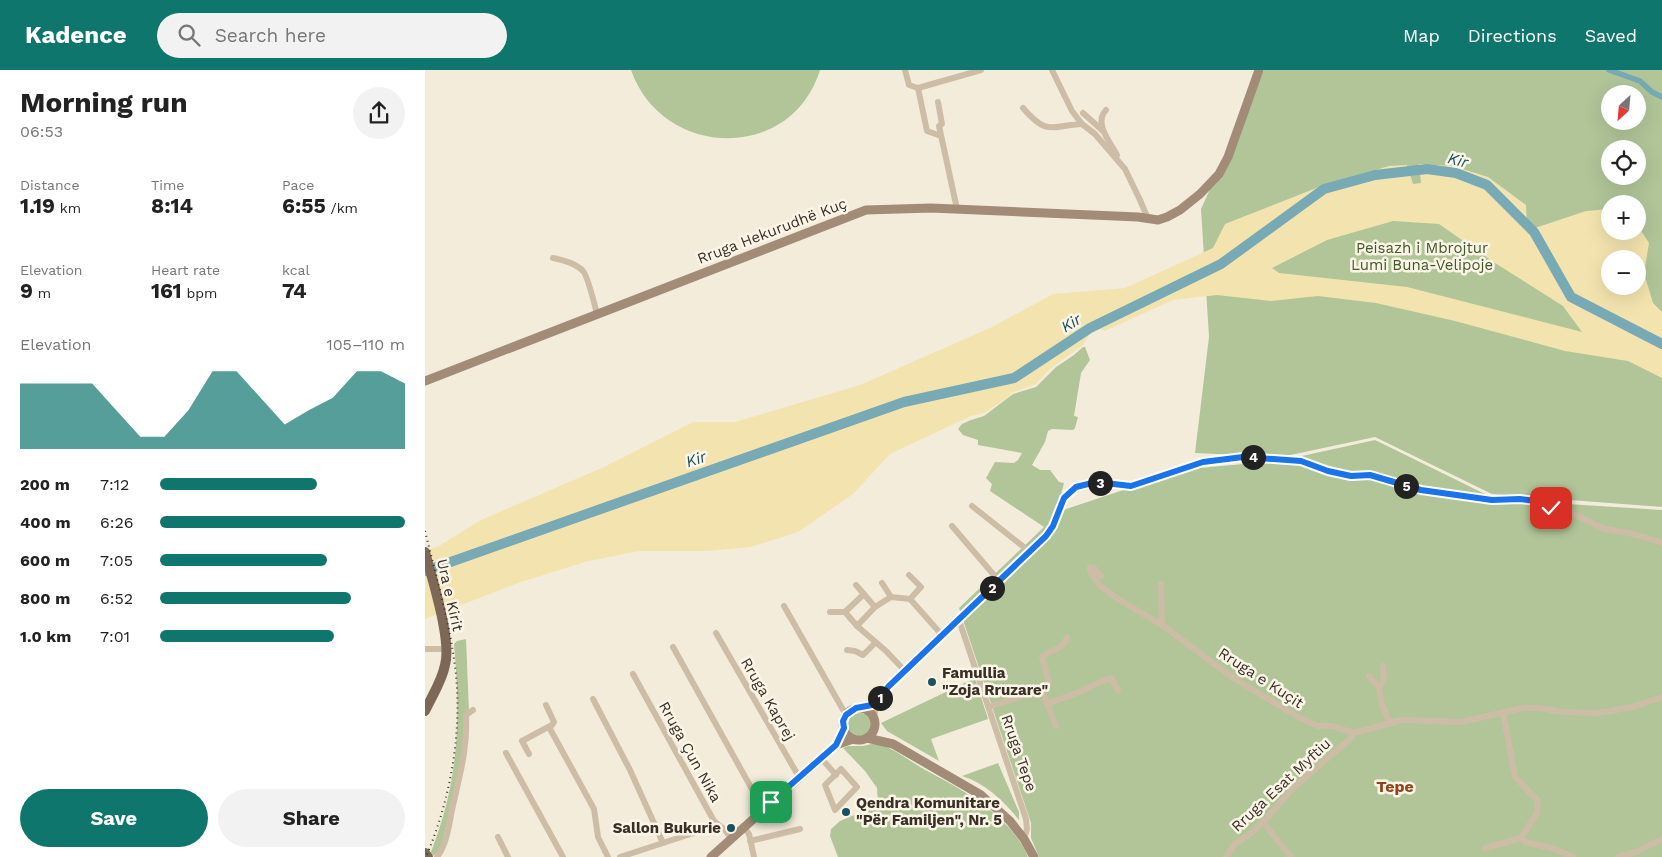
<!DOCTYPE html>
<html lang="en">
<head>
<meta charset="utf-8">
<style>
  body { margin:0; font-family:"Work Sans",sans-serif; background:#f2f2f2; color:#222; height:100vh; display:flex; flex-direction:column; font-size:19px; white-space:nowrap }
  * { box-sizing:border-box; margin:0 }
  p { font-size:16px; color:#767676 }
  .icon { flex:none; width:28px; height:28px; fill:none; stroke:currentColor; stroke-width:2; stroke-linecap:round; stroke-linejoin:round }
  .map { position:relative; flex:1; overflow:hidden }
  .sheet { display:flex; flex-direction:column; background:#fff; width:425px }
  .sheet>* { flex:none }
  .needle { width:32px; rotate:206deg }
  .fabs { position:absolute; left:1176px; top:15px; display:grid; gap:10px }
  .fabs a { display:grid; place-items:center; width:45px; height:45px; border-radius:50%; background:#fff; box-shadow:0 5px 20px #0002; font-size:25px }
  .pin { position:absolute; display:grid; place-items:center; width:42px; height:42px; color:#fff; margin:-21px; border-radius:10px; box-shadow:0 2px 8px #0006 }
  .km { position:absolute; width:25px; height:25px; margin:-12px; border-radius:50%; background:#222; color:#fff; font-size:14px; line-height:25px; text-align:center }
  .round { display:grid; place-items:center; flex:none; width:52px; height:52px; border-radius:26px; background:#f2f2f2 }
  .overview { display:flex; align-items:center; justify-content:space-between; height:85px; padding:0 20px }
  h1 { font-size:28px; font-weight:700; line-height:38px }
  .stats { display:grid; grid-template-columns:repeat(3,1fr); gap:8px; height:85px; padding:5px 20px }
  .stats div { display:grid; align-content:center }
  .stats b { font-size:21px; font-weight:700 }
  .stats small { font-size:14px; font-weight:400 }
  .stats p { font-size:14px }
  .chart { height:140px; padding:10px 20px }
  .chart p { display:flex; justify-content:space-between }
  .chart svg { width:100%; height:90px; margin-top:5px; fill:#0f766e; opacity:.7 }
  .cta { display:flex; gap:10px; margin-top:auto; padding:10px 20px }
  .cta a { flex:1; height:58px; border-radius:30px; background:#0f766e; color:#fff; font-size:20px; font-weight:700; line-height:58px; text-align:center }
  .cta a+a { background:#f2f2f2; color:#222 }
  ul { padding:0 20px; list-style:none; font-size:16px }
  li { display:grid; grid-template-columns:80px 60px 1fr; align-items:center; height:38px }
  li i { height:12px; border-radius:6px; background:#0f766e }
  header { display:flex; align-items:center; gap:30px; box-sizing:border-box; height:70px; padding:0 25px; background:#0f766e; color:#fff }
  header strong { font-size:24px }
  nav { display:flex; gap:28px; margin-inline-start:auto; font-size:18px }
  .search { width:350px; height:45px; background:#f2f2f2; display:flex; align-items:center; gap:12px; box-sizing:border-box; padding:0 18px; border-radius:28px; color:#767676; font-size:19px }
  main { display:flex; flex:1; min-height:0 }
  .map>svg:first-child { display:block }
  .green { fill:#b1c599; fill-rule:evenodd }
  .sand { fill:#f3e4af; fill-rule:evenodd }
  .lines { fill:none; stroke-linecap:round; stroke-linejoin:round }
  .canal { stroke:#77aab4; stroke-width:5.5 }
  .river { stroke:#77aab4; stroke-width:10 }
  .street { stroke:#cebda6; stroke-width:6 }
  .secondary { stroke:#a28c77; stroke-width:9 }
  .primary { stroke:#7d6857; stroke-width:10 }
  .rail { stroke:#392f27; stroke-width:2; stroke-dasharray:1 4; stroke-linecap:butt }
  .route-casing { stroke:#fff; stroke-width:10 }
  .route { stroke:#1a73e8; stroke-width:6 }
  .poi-dot { fill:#19515f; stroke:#fbf5e8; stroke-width:2 }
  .labels { text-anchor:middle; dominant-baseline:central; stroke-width:5; stroke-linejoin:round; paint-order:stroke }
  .street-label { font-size:15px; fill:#392f27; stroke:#fbf5e8 }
  .park-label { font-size:15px; fill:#415a29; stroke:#fbf5e8 }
  .poi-label { font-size:15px; font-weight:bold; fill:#392f27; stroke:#fbf5e8; text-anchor:start }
  .water-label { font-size:16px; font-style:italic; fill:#19515f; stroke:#fbf5e8 }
  .neighbourhood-label { font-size:16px; font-weight:bold; fill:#904518; stroke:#fbf5e8 }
</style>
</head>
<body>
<header>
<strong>Kadence</strong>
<div class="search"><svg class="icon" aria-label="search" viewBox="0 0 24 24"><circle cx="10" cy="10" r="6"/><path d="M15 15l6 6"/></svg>Search here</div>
<nav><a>Map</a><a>Directions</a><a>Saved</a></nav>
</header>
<main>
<section class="sheet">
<div class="overview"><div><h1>Morning run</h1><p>06:53</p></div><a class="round"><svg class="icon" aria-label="share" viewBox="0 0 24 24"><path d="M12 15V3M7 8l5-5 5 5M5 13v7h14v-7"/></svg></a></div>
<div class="stats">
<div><p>Distance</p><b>1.19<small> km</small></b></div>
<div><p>Time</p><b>8:14</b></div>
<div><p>Pace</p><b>6:55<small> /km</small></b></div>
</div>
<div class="stats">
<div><p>Elevation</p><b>9<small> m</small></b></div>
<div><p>Heart rate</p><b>161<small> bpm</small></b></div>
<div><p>kcal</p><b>74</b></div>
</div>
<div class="chart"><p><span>Elevation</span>105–110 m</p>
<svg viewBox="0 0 160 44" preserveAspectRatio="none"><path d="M0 44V12L10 12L20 12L30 12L40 25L50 38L60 38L70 25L80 6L90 6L100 19L110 32L120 25L130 19L140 6L150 6L160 12V44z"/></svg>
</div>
<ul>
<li><b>200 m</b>7:12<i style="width:64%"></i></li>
<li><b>400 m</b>6:26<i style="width:100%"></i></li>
<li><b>600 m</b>7:05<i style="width:68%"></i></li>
<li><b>800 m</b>6:52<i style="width:78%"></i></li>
<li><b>1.0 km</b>7:01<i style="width:71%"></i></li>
</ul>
<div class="cta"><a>Save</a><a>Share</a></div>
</section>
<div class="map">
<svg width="1237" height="787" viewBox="0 0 1237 787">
  <rect width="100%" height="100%" fill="#f4ecdb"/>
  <g class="green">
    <path d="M206,0H395C366,93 237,89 206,0Z"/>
    <path d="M839,0H1237V437L1067,424L950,367L856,387L770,383L784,267L776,139ZM1185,24H1212V51H1185ZM1185,79H1212V106H1185ZM1185,134H1212V161H1185ZM1185,189H1212V216H1185Z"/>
    <path d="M658,277H660L665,290L656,303L649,346L653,347L650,358L648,360L627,359L623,361L620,372L607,395L615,400H625L634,412L639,413L635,429L628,449L638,440L762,399L854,391L950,370L1060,424L1079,430L1237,440V787H614L606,768V753L534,538L619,457L565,421L567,414L561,408L570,392L589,393L593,390L597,383L553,375V370L538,365L533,359L537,354L546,350L559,346L588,324L611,317L631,297L649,285Z"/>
    <path d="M41,569L44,642L37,690L16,778L9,786L6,782C34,710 36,650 29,574L32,571Z"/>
    <path d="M550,608L563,649L506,669L514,691L462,661L456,653Z"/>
    <circle cx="435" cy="655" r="12"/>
    <path d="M451,673C467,677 482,689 495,697C534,718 585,744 603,787H413L405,766L406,759L415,751L453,735L452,718L440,701L418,678L423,676H438Z"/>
    <path d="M573,693L594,742V750C579,731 560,713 537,706Z"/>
  </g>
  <path class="sand" d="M994,94L1028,96L1063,107L1101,135L1102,154L1110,158L1161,141L1184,139L1185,161H1212L1213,156L1224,173L1219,203L1228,233L1237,242V308L1203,291L1140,281L1030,251L951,233L893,226L846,231L792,225L748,230L680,261L676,259L666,262L658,275L625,299L611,314L586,323L582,328L559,343L546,346L465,384L428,424L373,462L326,477L283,481H214L160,492L96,512L0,549V480L12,477L56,450L179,397L268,352H310L435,315L567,257L628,224L700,218L788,178L800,154L894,117L964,96L982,95L988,114L996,113ZM968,151L1014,154L1070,193L1138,236L1157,262L982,217L854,203L847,198L902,170ZM1185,189H1212V216H1185Z"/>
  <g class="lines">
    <path class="canal" d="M1184,0L1215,11L1227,22L1237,27"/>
    <path class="river" d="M0,501L479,332L589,308L665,258L796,194L899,119L950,105L1002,99L1031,103L1062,115L1109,162L1146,227L1237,274"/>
    <g class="street">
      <path d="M480,0L484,15L493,18L502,61L516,66"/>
      <path d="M627,0L647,41L657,54L670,64L700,99L715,130L723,149"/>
      <path d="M493,18L556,0"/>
      <path d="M513,32L517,54L514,56L532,139"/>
      <path d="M598,38C622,66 626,56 657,54"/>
      <path d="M681,40C668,53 686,73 692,85"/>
      <path d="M658,43L678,61"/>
      <path d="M128,188C138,190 151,193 158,201C162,205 170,236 172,244"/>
      <path d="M547,436L605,482"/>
      <path d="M527,456L574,511"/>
      <path d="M484,505L496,517L485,529"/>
      <path d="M676,506L669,498L665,497V501L674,515L693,529L737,555L808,608L875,648L893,656H907L929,663"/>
      <path d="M457,513L466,527"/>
      <path d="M736,514L737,555"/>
      <path d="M431,515L450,537"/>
      <path d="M359,536L421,645"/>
      <path d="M405,542H420"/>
      <path d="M534,550L601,749L602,759L599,769"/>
      <path d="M432,556L420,542L439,524"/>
      <path d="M291,563L374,707"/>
      <path d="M248,577L338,739"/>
      <path d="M0,579H22"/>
      <path d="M422,580L430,581L438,585L450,573"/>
      <path d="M480,601L461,581L432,556L450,537L466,527L485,529L517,565"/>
      <path d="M208,604L289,751L299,759L306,768"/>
      <path d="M944,606L954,618L957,635L965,652"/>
      <path d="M954,618L959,609L958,596"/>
      <path d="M617,620L631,656"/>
      <path d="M168,629L205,700L238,773"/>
      <path d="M622,634L652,623L682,609L686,608L693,620"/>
      <path d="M564,637L622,618L624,613L617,587C625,580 639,580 642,567"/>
      <path d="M436,638C450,634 455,628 463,617L621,466L628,456L639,428L651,417L671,412L706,416L786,390L835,387L876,391L903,401L926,406L945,405L989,418L1013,423L1067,430L1088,428L1111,431L1150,445L1180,459L1209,464L1237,473"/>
      <path d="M1078,642L1090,707L1113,731L1112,743L1096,768"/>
      <path d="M449,647L452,631"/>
      <path d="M124,657L169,739L173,767L183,787"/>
      <path d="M929,663L977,650L1036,652L1098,638H1114L1139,642L1173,643L1207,637L1237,627"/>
      <path d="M81,683L138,787"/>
      <path d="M104,684L97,671L127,655L129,652L121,635"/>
      <path d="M396,688L411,705"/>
      <path d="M416,699L432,717L410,740L400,715Z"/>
      <path d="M838,752L866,787"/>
      <path d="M318,756L324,764L329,787"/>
      <path d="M73,767L83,787"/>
      <path d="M325,771L375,759"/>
      <path d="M1060,778L1096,768L1100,772L1127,778L1148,787"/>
      <path d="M12,787C22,774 24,755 27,740C34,708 43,678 41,645L48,640"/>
      <path d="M195,787L293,755"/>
      <path d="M801,787L809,775L826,763L842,748L869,717L925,669L929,663"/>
      <path d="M1193,787L1211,782L1237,769"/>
    </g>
    <g class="secondary">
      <path d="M0,311L441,140L506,138L713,147L733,150L742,147L755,140L775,124L794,104L803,87L834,0"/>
      <circle cx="434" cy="654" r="16"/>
      <path d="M442,668L468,674L556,725L585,751L599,769L609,787"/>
      <path d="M286,787L411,675L428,669"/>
    </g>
    <g class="primary">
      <path d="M0,482C7,509 27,570 20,595C17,611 7,626 0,641"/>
      <path d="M0,783L3,787"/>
    </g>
    <path class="rail" d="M0,461C11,506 24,550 30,596C38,660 26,728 1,787"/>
  </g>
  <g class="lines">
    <g class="route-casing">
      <path id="route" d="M346,732L411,675L419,658L418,651L421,645L431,638L447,635L452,631L463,617L621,466L628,456L639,428L651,417L671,412L706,416L778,392L818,387L876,391L903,401L926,406L945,405L996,420L1067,430L1095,429L1111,431L1126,438"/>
    </g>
    <use href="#route" class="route"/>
  </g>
  <g class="poi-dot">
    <circle cx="507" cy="612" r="5"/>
    <circle cx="421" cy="742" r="5"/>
    <circle cx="306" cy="758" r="5"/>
  </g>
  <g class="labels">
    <g class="street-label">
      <text transform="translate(347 161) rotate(-21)">Rruga Hekurudhë Kuç</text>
      <text transform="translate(25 525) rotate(77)">Ura e Kirit</text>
      <text transform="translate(836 608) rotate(33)">Rruga e Kuçit</text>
      <text transform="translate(343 629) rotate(60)">Rruga Kaprej</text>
      <text transform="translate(265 682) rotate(61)">Rruga Çun Nika</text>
      <text transform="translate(594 683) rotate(71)">Rruga Tepe</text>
      <text transform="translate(856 715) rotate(-43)">Rruga Esat Myftiu</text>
    </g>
    <g class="park-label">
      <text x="997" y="178">Peisazh i Mbrojtur<tspan x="997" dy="17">Lumi Buna-Velipoje</tspan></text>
    </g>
    <g class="poi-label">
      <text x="517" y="603">Famullia<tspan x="517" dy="17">"Zoja Rruzare"</tspan></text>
      <text x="431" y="733">Qendra Komunitare<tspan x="431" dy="17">"Për Familjen", Nr. 5</tspan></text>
      <text x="296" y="758" text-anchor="end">Sallon Bukurie</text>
    </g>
    <g class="water-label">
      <text transform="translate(1033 90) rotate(15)">Kir</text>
      <text transform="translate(646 253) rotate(-32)">Kir</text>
      <text transform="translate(271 389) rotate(-19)">Kir</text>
    </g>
    <g class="neighbourhood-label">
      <text x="970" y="716">Tepe</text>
    </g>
  </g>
</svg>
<div class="fabs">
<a><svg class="needle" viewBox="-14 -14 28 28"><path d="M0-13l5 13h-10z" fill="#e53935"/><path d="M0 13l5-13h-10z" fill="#767676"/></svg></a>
<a><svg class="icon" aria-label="locate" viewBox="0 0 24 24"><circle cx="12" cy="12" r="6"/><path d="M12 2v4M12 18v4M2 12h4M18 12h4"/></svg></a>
<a>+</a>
<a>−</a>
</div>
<div class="pin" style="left:346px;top:732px;background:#1e9e55"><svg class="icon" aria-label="arrive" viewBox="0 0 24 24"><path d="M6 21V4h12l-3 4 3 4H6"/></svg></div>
<div class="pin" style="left:1126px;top:438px;background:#d93025"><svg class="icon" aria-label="check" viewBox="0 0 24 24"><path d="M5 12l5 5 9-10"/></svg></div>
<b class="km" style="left:455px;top:628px">1</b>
<b class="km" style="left:567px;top:518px">2</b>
<b class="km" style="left:675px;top:413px">3</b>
<b class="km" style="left:828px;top:387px">4</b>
<b class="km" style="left:981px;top:416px">5</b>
</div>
</main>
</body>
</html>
